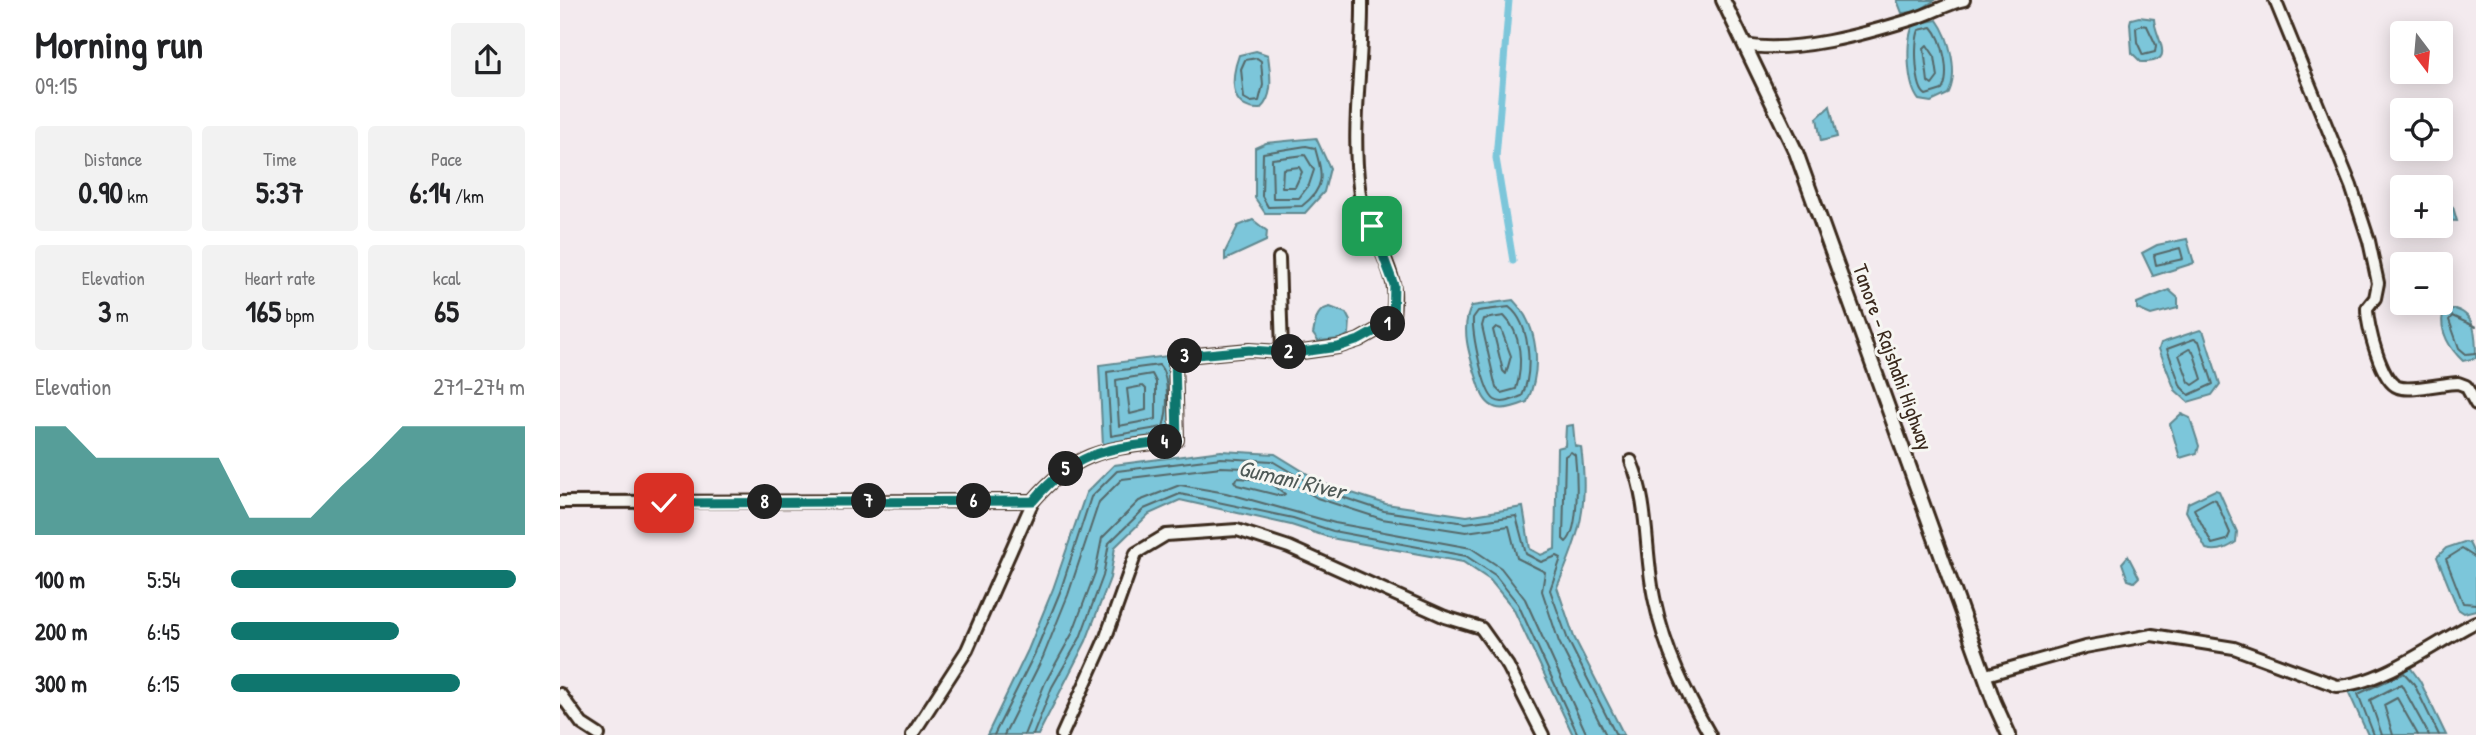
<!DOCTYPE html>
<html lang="en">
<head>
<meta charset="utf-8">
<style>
  body { margin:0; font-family:"Patrick Hand",sans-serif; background:#f2f2f2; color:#202124; height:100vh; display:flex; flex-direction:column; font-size:26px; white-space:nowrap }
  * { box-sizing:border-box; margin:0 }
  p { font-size:23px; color:#757577 }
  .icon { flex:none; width:38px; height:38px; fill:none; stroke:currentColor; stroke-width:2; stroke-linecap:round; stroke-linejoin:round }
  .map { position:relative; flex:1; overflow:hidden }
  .panel { display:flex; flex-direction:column; background:#fff; width:560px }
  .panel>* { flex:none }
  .needle { width:46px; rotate:164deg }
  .controls { position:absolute; left:1830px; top:21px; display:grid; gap:14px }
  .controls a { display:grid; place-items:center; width:63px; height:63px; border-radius:7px; background:#fff; box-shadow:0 4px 18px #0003; font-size:35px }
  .pin { position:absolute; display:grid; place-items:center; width:60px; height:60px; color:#fff; margin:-30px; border-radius:14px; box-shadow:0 4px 10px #0006 }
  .km { position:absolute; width:35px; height:35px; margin:-18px; border-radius:50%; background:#222; color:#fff; font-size:19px; line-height:35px; text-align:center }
  .round { display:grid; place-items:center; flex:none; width:74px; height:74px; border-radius:7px; background:#f2f2f2 }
  .summary { display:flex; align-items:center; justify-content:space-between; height:119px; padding:0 35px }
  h1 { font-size:38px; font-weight:800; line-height:52px }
  .figures { display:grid; grid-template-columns:repeat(3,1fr); gap:10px; height:119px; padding:7px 35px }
  .figures div { display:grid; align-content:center; border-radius:7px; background:#f2f2f2; text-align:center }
  .figures b { font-size:30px; font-weight:800 }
  .figures small { font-size:19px; font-weight:400 }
  .figures p { font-size:19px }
  .chart { height:196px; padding:14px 35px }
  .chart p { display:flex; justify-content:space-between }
  .chart svg { width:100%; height:126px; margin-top:7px; fill:#0f766e; opacity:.7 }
  ul { padding:0 35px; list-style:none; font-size:23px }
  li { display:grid; grid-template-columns:112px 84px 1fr; align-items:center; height:52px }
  li i { height:18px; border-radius:9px; background:#0f766e }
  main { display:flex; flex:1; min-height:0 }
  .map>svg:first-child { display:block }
  .water { fill:#7bc6da; stroke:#61888f; stroke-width:2 }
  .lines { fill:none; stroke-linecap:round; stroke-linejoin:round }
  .shore { stroke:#556869; stroke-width:2 }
  .canal { stroke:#7bc6da; stroke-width:7 }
  .minor-casing { stroke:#3b2a1e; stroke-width:16 }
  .major-casing { stroke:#3b2a1e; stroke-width:18 }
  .minor { stroke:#f6f6f2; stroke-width:10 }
  .major { stroke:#f6f6f2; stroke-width:12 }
  .route-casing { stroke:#fff; stroke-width:14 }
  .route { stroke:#0f766e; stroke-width:9 }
  .labels { text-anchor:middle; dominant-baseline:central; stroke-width:6; stroke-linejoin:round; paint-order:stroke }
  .street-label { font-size:21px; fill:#3b2a1e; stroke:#f6f6f2 }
  .water-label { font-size:23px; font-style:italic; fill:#4e5956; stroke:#f6f6f2 }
</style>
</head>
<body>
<main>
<section class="panel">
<div class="summary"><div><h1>Morning run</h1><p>09:15</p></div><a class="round"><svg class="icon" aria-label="share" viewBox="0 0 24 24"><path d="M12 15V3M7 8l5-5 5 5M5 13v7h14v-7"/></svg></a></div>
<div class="figures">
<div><p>Distance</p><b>0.90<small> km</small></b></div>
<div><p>Time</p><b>5:37</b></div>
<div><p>Pace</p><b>6:14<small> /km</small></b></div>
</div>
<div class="figures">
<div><p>Elevation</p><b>3<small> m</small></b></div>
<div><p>Heart rate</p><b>165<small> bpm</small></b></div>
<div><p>kcal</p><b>65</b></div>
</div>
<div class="chart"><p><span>Elevation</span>271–274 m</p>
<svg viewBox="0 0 160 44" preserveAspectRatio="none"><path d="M0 44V6L10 6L20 17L30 17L40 17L50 17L60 17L70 38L80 38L90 38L100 27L110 17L120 6L130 6L140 6L150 6L160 6V44z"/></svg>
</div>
<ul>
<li><b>100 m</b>5:54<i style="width:97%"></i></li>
<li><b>200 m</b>6:45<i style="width:57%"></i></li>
<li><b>300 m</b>6:15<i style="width:78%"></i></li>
</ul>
</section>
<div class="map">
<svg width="1916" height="735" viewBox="0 0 1916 735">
  <rect width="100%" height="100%" fill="#f3eaee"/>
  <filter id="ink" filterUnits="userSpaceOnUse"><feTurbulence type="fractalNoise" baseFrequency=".0143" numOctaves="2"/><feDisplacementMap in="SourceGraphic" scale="14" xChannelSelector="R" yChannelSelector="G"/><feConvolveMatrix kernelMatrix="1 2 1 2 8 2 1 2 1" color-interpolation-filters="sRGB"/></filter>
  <g filter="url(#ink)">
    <g class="water">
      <path d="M1337,0H1375L1357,12L1342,13Z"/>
      <path d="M1579,17L1594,19C1595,39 1619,63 1581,62L1572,53L1570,23L1571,19Z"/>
      <path d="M1377,20C1390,38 1399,74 1388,94L1371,102L1359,100C1347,86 1345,40 1354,24Z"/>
      <path d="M696,51L708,55C710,73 715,96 700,109C668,110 671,77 679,55Z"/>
      <path d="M1270,106L1277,137L1261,141L1257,118Z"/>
      <path d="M756,138L770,168L764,192L745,213H705L695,198V148L706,143Z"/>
      <path d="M1881,202H1887L1893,207L1897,221L1881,220Z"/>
      <path d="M693,220L707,231L706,241L665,260V252L678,226Z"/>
      <path d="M1627,239L1634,263L1593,276L1582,253L1597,245Z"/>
      <path d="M1609,290L1618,298V308L1591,315L1577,309V303Z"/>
      <path d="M953,300C979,326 982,369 967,402C949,409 932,415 922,394C914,368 897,330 912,306Z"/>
      <path d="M770,307L786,313L790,321L789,334L781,339L758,341L753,334C756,321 755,310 770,307Z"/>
      <path d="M1895,309C1916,315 1916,336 1916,358L1903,361C1890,349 1879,331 1883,314Z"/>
      <path d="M1640,330L1644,333L1660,384L1652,395L1628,402L1615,390L1599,349L1601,343Z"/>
      <path d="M607,356C613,382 616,409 608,435L543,446L539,365Z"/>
      <path d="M1621,414L1630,418L1639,446L1637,453L1620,458L1610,424Z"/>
      <path d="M1013,425L1015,446L1021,447C1029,506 1020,535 997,587L1014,637L1064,735H1013L953,608L930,580L903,562L771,538L731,525L620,500L589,514L555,547L550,578L526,641L478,735H427L468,650L493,589L526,493L554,465L661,451L715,454L764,484L826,504L907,516L963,507L970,549L981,555L995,549L997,448L1005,446L1006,426Z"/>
      <path d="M1655,490L1659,491L1677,532L1676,542C1667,549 1656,552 1646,549L1626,511L1628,503Z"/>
      <path d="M1904,542L1909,543L1916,557V610L1904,613L1898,609L1877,557L1886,548Z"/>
      <path d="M1568,556L1579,577L1574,582L1568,580L1562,563Z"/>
      <path d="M1847,663L1860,681L1886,735H1808L1789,693L1792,689Z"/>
    </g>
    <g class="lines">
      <g class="shore">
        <path d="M1581,25L1587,26L1596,45L1595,52L1583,55L1577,42L1576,28Z"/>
        <path d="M1372,27C1383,39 1391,75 1382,90L1366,95C1355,89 1354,43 1359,30Z"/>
        <path d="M1367,45L1375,57L1378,77L1372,85L1368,82L1364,48Z"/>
        <path d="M697,58L701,61L703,85L699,101L691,102L684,98L681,69L685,60Z"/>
        <path d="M746,146L755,148C762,173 767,187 742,206L708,207L702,196L703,153Z"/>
        <path d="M745,155L754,170L749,185L739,198H713L712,159Z"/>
        <path d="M739,167L742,172L735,187H722L723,169Z"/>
        <path d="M1620,248L1623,259L1596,265L1594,255Z"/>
        <path d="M949,307C971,324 973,372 962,396C954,399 943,405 935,400C923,393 912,332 913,318L918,311Z"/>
        <path d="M944,316C962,333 963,366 956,389L941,393L936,388L922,326L924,319Z"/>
        <path d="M936,327L941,329L951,356L946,374L943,371L933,330Z"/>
        <path d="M1916,327L1892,316L1889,320L1899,348L1906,354L1916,353"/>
        <path d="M1634,339L1639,341L1653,384L1629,395L1621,387L1607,349Z"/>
        <path d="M1629,349L1633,351L1642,379L1633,385L1629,382L1619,355Z"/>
        <path d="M599,365C610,376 608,412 603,427L551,436L547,372Z"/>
        <path d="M592,374L596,382V419L559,426L556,380Z"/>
        <path d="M583,386L586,389V410L570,414L567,389Z"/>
        <path d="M1011,452L1015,455C1017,473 1020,530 1006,542L1003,539L1005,456Z"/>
        <path d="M678,478L707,480L725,494L721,496L677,485L674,481Z"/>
        <path d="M1652,499L1656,500L1670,533L1667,540L1652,544L1634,509Z"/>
        <path d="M1916,558L1902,549L1886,559L1903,603L1916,604"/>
        <path d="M434,735L475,653L500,592L531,497L557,471L661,458L712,461L761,490L824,511L906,523L956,516L966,554L981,562L997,556L1001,558L990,590L1008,640L1056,735"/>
        <path d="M444,735L483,657L508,595L539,502L562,479L661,467L710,469L757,498L822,519L906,532L949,526L957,558L985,572L982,591L999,642L1046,735"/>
        <path d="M464,735L485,683L512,634L535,573L542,538L579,501L620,485L666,493L775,523L911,548L941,568L965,599L1027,735"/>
        <path d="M473,735L492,687L520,638L543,576L549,543L584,509L620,494L733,518L773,531L906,556L935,575L958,604L1018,735"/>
        <path d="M1814,735L1798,694L1844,673L1854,684L1879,735"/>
        <path d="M1822,735L1810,700L1841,684L1869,735"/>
        <path d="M1833,735L1824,705L1837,698L1858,735"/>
      </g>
      <path class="canal" d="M949,0L936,158L953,261"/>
      <g class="minor-casing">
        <g id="minor">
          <path d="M1715,0L1791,186L1809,241L1818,283L1815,298L1807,308C1807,325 1821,382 1838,387C1850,392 1884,383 1898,383L1906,386L1916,404"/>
          <path d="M1184,45C1234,54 1305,34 1353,19C1371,14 1386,4 1404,0"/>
          <path d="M719,258L722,351"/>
          <path d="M1071,461C1090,506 1084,555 1095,602C1105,651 1126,693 1150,735"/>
          <path d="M473,501C519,447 550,449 617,440L615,357L689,350L735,353L778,347L799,340L833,321C833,309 836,294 833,283C826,251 802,220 799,187C791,124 803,63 802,0"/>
          <path d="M0,502L473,501L407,650L352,735"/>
          <path d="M1426,675L1525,647L1592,635L1674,648L1777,686C1822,684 1876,642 1916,622"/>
          <path d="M0,694L22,724L39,735"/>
          <path d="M502,735L546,637L576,553L606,535L677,530L729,547L885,617L921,628L948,666L983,735"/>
        </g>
      </g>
      <g class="major-casing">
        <path id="major" d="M1163,0L1236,152L1434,702L1449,735"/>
      </g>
      <use href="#minor" class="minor"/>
      <use href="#major" class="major"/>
    </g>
  </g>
  <g class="lines" filter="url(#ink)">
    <g class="route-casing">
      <path id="route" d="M104,503L473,501C519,447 550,449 617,440L615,357L690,350L735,353L778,347L799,340L833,321L834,285L812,226"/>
    </g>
    <use href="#route" class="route"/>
  </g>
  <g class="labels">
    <g class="street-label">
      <text transform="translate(1333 357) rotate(70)">Tanore - Rajshahi Highway</text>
    </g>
    <g class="water-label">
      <text transform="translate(732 479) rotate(13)">Gumani River</text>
    </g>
  </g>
</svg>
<div class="controls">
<a><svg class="needle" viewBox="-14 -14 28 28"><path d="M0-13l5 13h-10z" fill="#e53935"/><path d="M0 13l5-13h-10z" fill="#757577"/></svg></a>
<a><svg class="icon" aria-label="locate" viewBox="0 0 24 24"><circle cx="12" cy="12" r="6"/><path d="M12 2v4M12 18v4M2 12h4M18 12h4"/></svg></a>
<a>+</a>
<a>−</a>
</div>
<div class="pin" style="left:812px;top:226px;background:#1e9e55"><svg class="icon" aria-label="arrive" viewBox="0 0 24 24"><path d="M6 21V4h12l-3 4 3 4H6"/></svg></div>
<div class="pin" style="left:104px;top:503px;background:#d93025"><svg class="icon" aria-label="check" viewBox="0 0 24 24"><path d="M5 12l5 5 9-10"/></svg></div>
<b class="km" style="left:828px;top:324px">1</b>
<b class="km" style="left:729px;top:352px">2</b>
<b class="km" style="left:625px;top:356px">3</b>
<b class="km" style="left:605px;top:442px">4</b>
<b class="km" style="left:506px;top:469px">5</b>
<b class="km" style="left:414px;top:501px">6</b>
<b class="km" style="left:309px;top:501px">7</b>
<b class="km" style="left:205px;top:502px">8</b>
</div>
</main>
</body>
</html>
